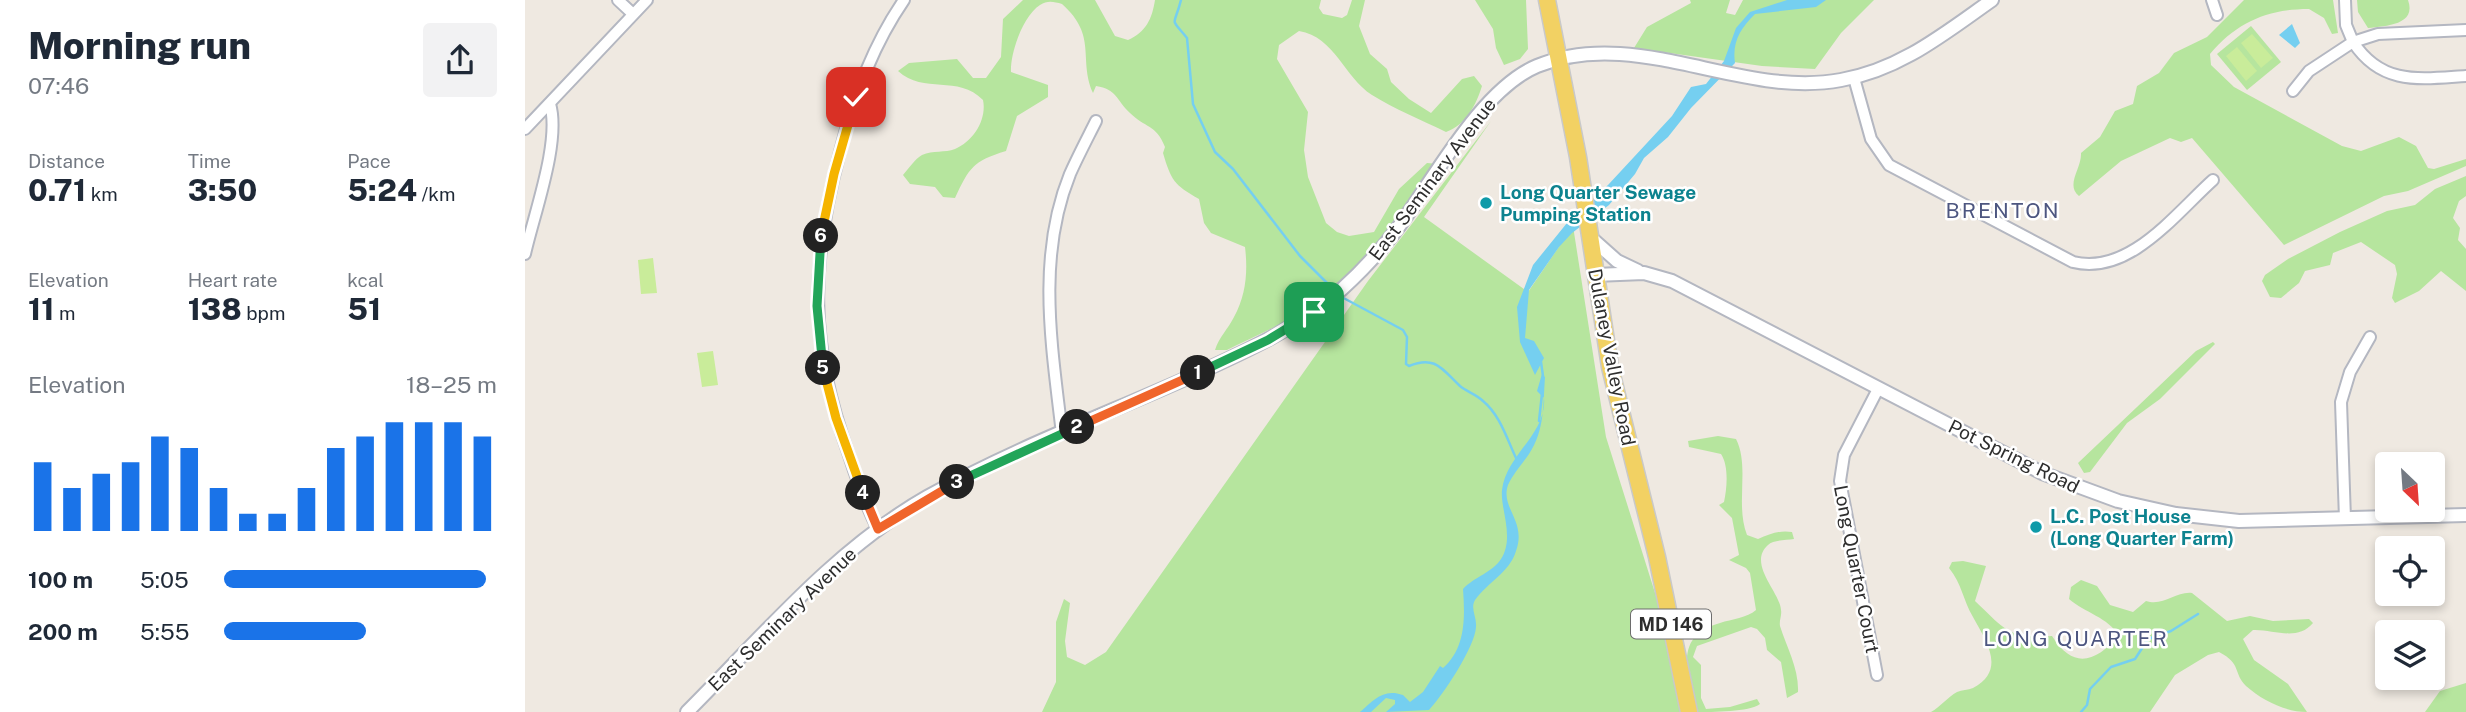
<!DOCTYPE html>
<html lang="en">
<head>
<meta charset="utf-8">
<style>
  body { margin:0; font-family:"Public Sans",sans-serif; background:#f2f2f3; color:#1f2937; height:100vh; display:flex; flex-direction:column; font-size:26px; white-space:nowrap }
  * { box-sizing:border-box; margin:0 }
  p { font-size:23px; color:#747a83 }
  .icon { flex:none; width:38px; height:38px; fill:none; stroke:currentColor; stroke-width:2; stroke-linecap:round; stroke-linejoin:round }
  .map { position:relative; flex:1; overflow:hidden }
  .drawer { display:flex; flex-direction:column; background:#fff; width:525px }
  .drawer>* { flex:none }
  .needle { width:46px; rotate:155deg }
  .controls { position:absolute; left:1850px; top:452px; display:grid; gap:14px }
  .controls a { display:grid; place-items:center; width:70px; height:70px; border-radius:7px; background:#fff; box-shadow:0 4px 10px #0003; font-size:35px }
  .pin { position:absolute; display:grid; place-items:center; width:60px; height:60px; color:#fff; margin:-30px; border-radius:14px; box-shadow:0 4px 10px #0006 }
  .km { position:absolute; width:35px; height:35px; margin:-18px; border-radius:50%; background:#222; color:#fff; font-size:19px; line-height:35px; text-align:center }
  .round { display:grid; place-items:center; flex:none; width:74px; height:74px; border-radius:7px; background:#f2f2f3 }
  .summary { display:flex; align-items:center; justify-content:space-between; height:119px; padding:0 28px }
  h1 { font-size:38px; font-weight:800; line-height:52px }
  .metrics { display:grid; grid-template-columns:repeat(3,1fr); gap:10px; height:119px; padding:7px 28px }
  .metrics div { display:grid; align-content:center }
  .metrics b { font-size:30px; font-weight:800 }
  .metrics small { font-size:19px; font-weight:400 }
  .metrics p { font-size:19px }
  .chart { height:196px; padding:14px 28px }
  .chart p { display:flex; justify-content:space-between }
  .chart svg { width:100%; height:126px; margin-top:7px; stroke:#1a73e8; stroke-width:6 }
  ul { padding:0 28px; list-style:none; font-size:23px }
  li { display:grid; grid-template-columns:112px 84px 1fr; align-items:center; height:52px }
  li i { height:18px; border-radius:9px; background:#1a73e8 }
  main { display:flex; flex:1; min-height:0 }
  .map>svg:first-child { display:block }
  .green { fill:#b6e59e }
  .pitch { fill:#c9ec9a }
  .water { fill:#75cff0 }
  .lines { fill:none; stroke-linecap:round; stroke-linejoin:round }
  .stream { stroke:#75cff0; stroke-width:2.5 }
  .minor-casing { stroke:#b4b7c1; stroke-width:14 }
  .tertiary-casing { stroke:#b4b7c1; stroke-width:16 }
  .primary-casing { stroke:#c9c9c9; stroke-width:19 }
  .minor { stroke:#fff; stroke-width:10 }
  .tertiary { stroke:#fff; stroke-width:12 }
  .primary { stroke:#f2d163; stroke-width:16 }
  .split-1-casing { stroke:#fff; stroke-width:14 }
  .split-2-casing { stroke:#fff; stroke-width:14 }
  .split-3-casing { stroke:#fff; stroke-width:14 }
  .split-4-casing { stroke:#fff; stroke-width:14 }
  .split-5-casing { stroke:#fff; stroke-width:14 }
  .split-6-casing { stroke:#fff; stroke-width:14 }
  .split-7-casing { stroke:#fff; stroke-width:14 }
  .split-1 { stroke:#22a559; stroke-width:9 }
  .split-2 { stroke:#f0652b; stroke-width:9 }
  .split-3 { stroke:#22a559; stroke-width:9 }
  .split-4 { stroke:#f0652b; stroke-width:9 }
  .split-5 { stroke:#f5b400; stroke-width:9 }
  .split-6 { stroke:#22a559; stroke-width:9 }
  .split-7 { stroke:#f5b400; stroke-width:9 }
  .culture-dot { fill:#0f9aa8; stroke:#fff; stroke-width:2.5 }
  .labels { text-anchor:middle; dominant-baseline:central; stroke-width:5; stroke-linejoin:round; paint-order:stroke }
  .shield { fill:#fff; stroke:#6d6d6d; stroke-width:2 }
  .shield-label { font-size:18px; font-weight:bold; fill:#2e2e2e }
  .street-label { font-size:19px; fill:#2e2e2e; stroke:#fff }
  .culture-label { font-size:19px; font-weight:bold; fill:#0d838f; stroke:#fff; text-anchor:start }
  .neighbourhood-label { font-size:21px; letter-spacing:2px; fill:#4d5680; stroke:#fff }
</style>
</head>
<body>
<main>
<section class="drawer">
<div class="summary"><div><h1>Morning run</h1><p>07:46</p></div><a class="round"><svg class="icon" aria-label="share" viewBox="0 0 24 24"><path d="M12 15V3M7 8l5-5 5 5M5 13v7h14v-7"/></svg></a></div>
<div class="metrics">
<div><p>Distance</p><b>0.71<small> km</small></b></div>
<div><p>Time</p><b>3:50</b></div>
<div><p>Pace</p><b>5:24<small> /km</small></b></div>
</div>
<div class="metrics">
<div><p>Elevation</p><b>11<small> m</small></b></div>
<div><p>Heart rate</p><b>138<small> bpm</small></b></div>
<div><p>kcal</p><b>51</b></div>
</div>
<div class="chart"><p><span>Elevation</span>18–25 m</p>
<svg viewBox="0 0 160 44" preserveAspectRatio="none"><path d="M5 44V20M15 44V29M25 44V24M35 44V20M45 44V11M55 44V15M65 44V29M75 44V38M85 44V38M95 44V29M105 44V15M115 44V11M125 44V6M135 44V6M145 44V6M155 44V11"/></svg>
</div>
<ul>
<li><b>100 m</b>5:05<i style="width:96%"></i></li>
<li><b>200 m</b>5:55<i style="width:52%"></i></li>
</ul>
</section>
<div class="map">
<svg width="1941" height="712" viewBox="0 0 1941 712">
  <rect width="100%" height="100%" fill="#efe9e1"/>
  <g class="green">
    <path d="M498,0H570L590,36L603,40C621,32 627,19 630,0H796L794,8L798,14L817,18L822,15L827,0H840L834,26L845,54L862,69L866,82L884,99L906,113L937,79L949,76L957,86C951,105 941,125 921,132C897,120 869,109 847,95C819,77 810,37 774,31L754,45L752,59L783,112L779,150L783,177L801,223L812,232L824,236L849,232L874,189L902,163L914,164C881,208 850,252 810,288C779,316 738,332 702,350H690C694,337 703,329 709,317C721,295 723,272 720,247L686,233L679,223L674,199C649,185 646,180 638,153L640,147C631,124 620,128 605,113C591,100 592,89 571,86L568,93C553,59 573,36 537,4C529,2 523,0 515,5C498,16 485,53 486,72L523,85V97L492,116L481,151C448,161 444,168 430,198L418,197L410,187L385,184L378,175C384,168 390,159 397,155C408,150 420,153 430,149C449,141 462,119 458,100C433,74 399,95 373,71L384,63L432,59L448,78H461L476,57L478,19Z"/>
    <path d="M950,0H1001L1003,49L995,59L979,65L971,48L968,29Z"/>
    <path d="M1165,0H1205L1201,13L1210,15L1218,0H1349L1316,33L1290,69L1237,66L1109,48L1122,27L1166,3Z"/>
    <path d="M1719,0H1808L1813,33L1807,34L1799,18L1784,9C1743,9 1712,22 1685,54L1686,65L1709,87L1817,146L1836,151L1874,137L1891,146L1903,168L1909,169L1941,159V166L1883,191L1859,196L1759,245L1667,138L1656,142L1645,138L1596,161L1554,196C1540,185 1557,168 1556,153L1575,137L1590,111L1608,104L1612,86L1634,73L1649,53L1682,37Z"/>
    <path d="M1832,0H1883C1892,25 1861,26 1843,28L1833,12Z"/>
    <path d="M1726,26L1756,62L1722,90L1692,54Z"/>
    <path d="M966,121L899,217L1003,292L1048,226L1081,437L1142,631L1158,712H517L531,682V622L539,599L545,603L540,641L542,657L560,665L581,652L843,281Z"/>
    <path d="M1941,176V196L1934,201L1928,218L1935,228L1933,240L1941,249V291L1916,271L1894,291L1870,303L1867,298L1872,274L1870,265L1836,242L1808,253L1805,265L1780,271L1774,283L1756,298L1745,297L1737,281L1740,275L1763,259L1815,232L1862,211L1890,205L1910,189Z"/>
    <path d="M1688,342L1690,344L1635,399L1602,423L1565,472L1559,473L1553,463L1671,351Z"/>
    <path d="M1193,436L1211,439C1225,467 1210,504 1222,535L1233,539C1245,534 1254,530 1267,532L1269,539C1261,540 1248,540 1243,545C1222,564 1255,592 1256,610C1257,616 1254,620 1255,626C1262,648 1274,669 1273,692L1262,698L1256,662L1242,650L1240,638L1232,629L1226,627L1172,646L1168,657L1176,665V698L1181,709L1205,707L1232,699L1235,704C1224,712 1188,712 1171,712C1163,674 1147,636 1195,623C1207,619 1222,618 1231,610L1225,573L1221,568L1204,560L1214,555L1207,518L1194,505L1199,502C1202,488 1204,466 1196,454L1164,447L1163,441Z"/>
    <path d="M1438,561L1461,566L1450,601C1481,630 1483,639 1527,636C1549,671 1571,661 1594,636C1583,617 1560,613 1544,599L1546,587L1556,580L1572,586L1585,605L1608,612L1621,601C1638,607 1651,591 1667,593L1702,621L1725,616L1748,621L1784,619L1788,623C1772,642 1748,629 1728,630L1718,639L1729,660L1763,684L1782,712C1761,712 1738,701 1721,686C1708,673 1717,664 1694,652L1683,655L1650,675L1625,712H1406C1415,707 1423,697 1432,692C1437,690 1443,690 1448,688C1482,670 1461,641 1448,617C1438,600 1437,584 1424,568L1427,562Z"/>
    <path d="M1941,683V712H1900L1915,691Z"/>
  </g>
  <g class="pitch">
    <path d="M1727,34L1748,58L1736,68L1716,43Z"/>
    <path d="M1712,47L1732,71L1721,81L1701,56Z"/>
    <path d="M128,258L132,293L116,294L113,260Z"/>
    <path d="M188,351L193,385L177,387L172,353Z"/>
  </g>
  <g class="water">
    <path d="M1262,0H1301L1291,7L1230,14C1215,29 1207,42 1210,63L1166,108L1143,137L1119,158L1110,174L1084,205L1047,233L1034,247L1004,290L1000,338L1009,341L1019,358L1010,375L995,342L992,307L1008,265L1046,218L1083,185L1147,116L1166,87L1181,84L1199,61L1211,28L1225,12Z"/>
    <path d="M1767,24L1775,43L1770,48L1754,35Z"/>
    <path d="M1017,374L1020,377C1018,404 1020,430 1004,454C997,464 988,474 983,485C975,508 1002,521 991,551C985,572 962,583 950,600C945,609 952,617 951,627C950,647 918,695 904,710L861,712L870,704V700L861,698L846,712H835C849,700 858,688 878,695L885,702L898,692L915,666L918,668C941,648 940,617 938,589C949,577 968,572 976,559C990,537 975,509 977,490C981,455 1022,434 1019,398L1012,391Z"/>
  </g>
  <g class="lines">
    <g class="stream">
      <path d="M656,0C649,28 644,16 662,38L668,104L690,152L708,169L775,256L809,290"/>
      <path d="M813,295L878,330L882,337L881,364L884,366C910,355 917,369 935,386C942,392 951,394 958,401C975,415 982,439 991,458"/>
      <path d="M1016,362L1018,376"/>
      <path d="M1014,421L1017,394"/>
      <path d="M1556,712L1562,705L1565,689L1586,667L1610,659L1623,639L1646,631L1673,614"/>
    </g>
    <g class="minor-casing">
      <g id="minor">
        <path d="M93,0L108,14"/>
        <path d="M1687,0L1692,15"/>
        <path d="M1941,30L1853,34L1828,42C1857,86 1895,79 1941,76"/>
        <path d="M1329,78L1346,139L1364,165L1548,262C1604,276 1650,214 1688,180"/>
        <path d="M1768,91L1784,71L1828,42L1821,25L1820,0"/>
        <path d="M0,129L122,0"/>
        <path d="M0,254C9,214 36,141 25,104"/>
        <path d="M537,434C527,347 511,258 545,174C553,156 562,139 571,121"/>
        <path d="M1820,519L1816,402L1825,372L1845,337"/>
        <path d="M353,529C341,506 332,480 324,455C284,345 285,264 315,152C328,99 348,45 379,0"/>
        <path d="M1352,675L1315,481L1319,455L1353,389"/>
      </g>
    </g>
    <g class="tertiary-casing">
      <g id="tertiary">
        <path d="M1065,237L1092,261L1113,271"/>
        <path d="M1070,275L1119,273L1147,281L1517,473L1593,501L1651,514L1714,521L1941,515"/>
        <path d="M162,712C237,637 309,550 402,497C484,451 574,417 660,379C715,354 771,330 817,289C838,270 858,248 875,225C910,177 957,89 1012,66C1111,25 1215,99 1316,80C1375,70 1420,33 1467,0"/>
      </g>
    </g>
    <g class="primary-casing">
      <path id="primary" d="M1022,0L1053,157L1085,367L1132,557L1164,712"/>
    </g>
    <use href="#minor" class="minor"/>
    <use href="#tertiary" class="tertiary"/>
    <use href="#primary" class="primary"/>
  </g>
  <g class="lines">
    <g class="split-1-casing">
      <path id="split-1" d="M673,373L743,340L789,312"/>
    </g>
    <g class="split-2-casing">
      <path id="split-2" d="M552,427L673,373"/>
    </g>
    <g class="split-3-casing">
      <path id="split-3" d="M432,482L552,427"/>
    </g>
    <g class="split-4-casing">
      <path id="split-4" d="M338,493L353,529L432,482"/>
    </g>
    <g class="split-5-casing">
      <path id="split-5" d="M298,368L311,418L338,493"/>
    </g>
    <g class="split-6-casing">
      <path id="split-6" d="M296,236L292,306L298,368"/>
    </g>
    <g class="split-7-casing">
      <path id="split-7" d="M296,236L309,174L331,97"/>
    </g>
    <use href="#split-1" class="split-1"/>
    <use href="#split-2" class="split-2"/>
    <use href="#split-3" class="split-3"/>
    <use href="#split-4" class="split-4"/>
    <use href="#split-5" class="split-5"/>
    <use href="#split-6" class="split-6"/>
    <use href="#split-7" class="split-7"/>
  </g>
  <g class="culture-dot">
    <circle cx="961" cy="203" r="7"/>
    <circle cx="1511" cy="527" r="7"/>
  </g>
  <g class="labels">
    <rect class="shield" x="1106" y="609.5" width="80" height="29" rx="5"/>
    <g class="shield-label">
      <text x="1146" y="624">MD 146</text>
    </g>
    <g class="street-label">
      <text transform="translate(907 179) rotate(-53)">East Seminary Avenue</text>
      <text transform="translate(1087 357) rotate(79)">Dulaney Valley Road</text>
      <text transform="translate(1489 456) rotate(26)">Pot Spring Road</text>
      <text transform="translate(1332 569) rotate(79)">Long Quarter Court</text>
      <text transform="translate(257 619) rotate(-44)">East Seminary Avenue</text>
    </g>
    <g class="culture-label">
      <text x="975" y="192">Long Quarter Sewage<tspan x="975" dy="22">Pumping Station</tspan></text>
      <text x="1525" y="516">L.C. Post House<tspan x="1525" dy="22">(Long Quarter Farm)</tspan></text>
    </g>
    <g class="neighbourhood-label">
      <text x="1478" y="210">BRENTON</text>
      <text x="1551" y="638">LONG QUARTER</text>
    </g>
  </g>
</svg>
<div class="controls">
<a><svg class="needle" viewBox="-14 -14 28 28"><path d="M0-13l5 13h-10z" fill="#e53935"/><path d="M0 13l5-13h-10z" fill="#747a83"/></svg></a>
<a><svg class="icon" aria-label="locate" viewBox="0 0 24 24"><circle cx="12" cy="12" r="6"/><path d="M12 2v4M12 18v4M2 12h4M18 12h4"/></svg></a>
<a><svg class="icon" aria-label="layers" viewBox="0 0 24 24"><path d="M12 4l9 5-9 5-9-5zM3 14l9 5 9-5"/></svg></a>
</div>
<div class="pin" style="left:789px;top:312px;background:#1e9e55"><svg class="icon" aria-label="arrive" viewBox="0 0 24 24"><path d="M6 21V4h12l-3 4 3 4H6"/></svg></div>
<div class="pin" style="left:331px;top:97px;background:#d93025"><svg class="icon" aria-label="check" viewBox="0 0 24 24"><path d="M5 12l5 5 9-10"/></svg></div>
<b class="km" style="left:673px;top:373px">1</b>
<b class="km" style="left:552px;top:427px">2</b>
<b class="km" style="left:432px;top:482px">3</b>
<b class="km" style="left:338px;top:493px">4</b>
<b class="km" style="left:298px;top:368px">5</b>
<b class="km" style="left:296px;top:236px">6</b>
</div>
</main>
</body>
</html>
